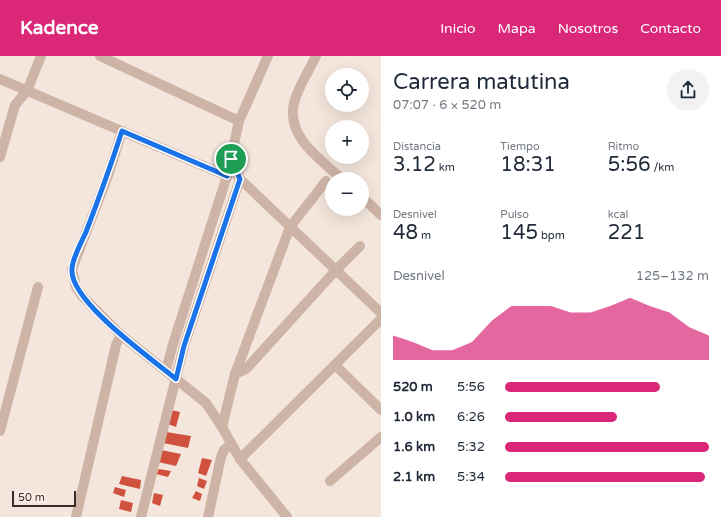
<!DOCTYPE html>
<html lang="es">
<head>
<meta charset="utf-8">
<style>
  body { margin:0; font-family:"Varela Round",sans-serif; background:#f2f2f3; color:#1f2937; height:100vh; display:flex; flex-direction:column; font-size:15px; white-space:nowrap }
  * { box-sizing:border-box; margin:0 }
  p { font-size:13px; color:#747a83 }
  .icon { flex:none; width:22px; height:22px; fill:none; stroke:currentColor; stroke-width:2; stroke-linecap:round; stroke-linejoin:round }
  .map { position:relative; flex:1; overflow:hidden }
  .details { display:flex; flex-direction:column; background:#fff; width:340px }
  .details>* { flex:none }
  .fabs { position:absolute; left:325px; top:12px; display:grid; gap:8px }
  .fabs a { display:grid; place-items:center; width:44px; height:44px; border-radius:50%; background:#fff; box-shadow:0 4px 16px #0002; font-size:20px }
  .scale { position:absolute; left:12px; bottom:10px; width:64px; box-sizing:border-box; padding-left:4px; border:2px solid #392b28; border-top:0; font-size:11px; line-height:14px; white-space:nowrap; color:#392b28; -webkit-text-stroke:3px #fbf1e9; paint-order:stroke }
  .pin { position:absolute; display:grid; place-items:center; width:34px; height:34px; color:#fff; margin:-17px; border:2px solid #fff; border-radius:50%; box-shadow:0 1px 4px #0007 }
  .round { display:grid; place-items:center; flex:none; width:42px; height:42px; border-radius:21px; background:#f2f2f3 }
  .overview { display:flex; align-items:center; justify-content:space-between; height:68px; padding:0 12px }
  h1 { font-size:22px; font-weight:600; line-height:30px }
  .figures { display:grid; grid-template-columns:repeat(3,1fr); gap:6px; height:68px; padding:4px 12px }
  .figures div { display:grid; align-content:center }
  .figures b { font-size:20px; font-weight:600 }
  .figures small { font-size:11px; font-weight:400 }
  .figures p { font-size:11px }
  .chart { height:112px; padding:8px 12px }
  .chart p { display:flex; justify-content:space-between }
  .chart svg { width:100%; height:72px; margin-top:4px; fill:#db2777; opacity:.7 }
  ul { padding:0 12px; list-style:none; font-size:13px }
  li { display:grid; grid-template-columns:64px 48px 1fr; align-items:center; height:30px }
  li i { height:10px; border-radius:5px; background:#db2777 }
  header { display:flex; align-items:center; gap:24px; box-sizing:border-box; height:56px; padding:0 20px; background:#db2777; color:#fff }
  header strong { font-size:19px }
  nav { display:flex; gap:22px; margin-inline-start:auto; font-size:14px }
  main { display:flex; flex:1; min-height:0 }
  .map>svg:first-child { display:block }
  .building { fill:#d0523e }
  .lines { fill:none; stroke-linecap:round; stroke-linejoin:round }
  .minor { stroke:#ceb4a6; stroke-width:10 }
  .route-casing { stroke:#fff; stroke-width:8 }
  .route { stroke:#1a73e8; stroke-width:5 }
</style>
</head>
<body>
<header>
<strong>Kadence</strong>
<nav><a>Inicio</a><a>Mapa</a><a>Nosotros</a><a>Contacto</a></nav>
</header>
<main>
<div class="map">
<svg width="381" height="461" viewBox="0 0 381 461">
  <rect width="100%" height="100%" fill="#f4e6dc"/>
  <g class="building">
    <path d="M171,354L180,356L176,371L168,368Z"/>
    <path d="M166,376L191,380L188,392L163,387Z"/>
    <path d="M161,394L181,398L176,410L158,406Z"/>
    <path d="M202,402L212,404L206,420L198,417Z"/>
    <path d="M159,413L171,415L168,421L156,418Z"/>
    <path d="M122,420L141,424L140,433L119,428Z"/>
    <path d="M199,422L207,425L204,433L197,430Z"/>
    <path d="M115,431L126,434L124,441L113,437Z"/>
    <path d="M196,435L202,438L200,445L192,442Z"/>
    <path d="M154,437L163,439L160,450L152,447Z"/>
    <path d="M121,444L133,447L131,456L119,453Z"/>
  </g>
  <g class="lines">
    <g class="minor">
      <path d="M100,0L239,65"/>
      <path d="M316,0C309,15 298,31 294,47C286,81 321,104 342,123"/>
      <path d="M0,23L227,120"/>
      <path d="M122,75L109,117L72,213L76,231L82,240L121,279L206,347L222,371L240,403L287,461"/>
      <path d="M0,101L15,49L27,35L41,0"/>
      <path d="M231,103L240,123L381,257"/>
      <path d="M362,141L381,159"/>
      <path d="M335,309L381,354"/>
      <path d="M166,314L173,288L227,120L239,65L268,0"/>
      <path d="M235,318L246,313L336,214L360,190"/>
      <path d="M222,371L235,318L290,171L326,125"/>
      <path d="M0,375L38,231"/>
      <path d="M240,403L381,263"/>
      <path d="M330,425L381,381"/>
      <path d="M76,461L116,289L121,279"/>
      <path d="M141,461L184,290L240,123"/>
      <path d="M208,461L221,401L224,394L231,388"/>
    </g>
  </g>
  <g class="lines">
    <g class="route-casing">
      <path id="route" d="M122,75L227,120L231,103L240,123L184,290L176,323C152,303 69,245 72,213C72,203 82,185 86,176C99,142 111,109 122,75Z"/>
    </g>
    <use href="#route" class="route"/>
  </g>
</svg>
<div class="fabs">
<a><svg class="icon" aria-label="locate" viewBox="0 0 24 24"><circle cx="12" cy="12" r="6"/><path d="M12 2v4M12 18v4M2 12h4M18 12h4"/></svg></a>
<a>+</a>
<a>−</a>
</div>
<div class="scale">50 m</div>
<div class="pin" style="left:231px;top:103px;background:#1e9e55"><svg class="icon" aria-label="arrive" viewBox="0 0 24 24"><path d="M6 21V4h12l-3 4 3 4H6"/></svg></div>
</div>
<section class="details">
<div class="overview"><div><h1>Carrera matutina</h1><p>07:07 · 6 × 520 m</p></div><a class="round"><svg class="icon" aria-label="share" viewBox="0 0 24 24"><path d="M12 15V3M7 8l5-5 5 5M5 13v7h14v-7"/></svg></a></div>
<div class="figures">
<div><p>Distancia</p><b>3.12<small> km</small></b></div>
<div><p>Tiempo</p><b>18:31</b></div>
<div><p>Ritmo</p><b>5:56<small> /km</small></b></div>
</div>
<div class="figures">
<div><p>Desnivel</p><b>48<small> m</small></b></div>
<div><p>Pulso</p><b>145<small> bpm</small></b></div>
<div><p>kcal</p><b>221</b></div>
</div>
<div class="chart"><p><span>Desnivel</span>125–132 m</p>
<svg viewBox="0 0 160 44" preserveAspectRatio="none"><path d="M0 44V29L10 33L20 38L30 38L40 33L50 20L60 11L70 11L80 11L90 15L100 15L110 11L120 6L130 11L140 15L150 24L160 29V44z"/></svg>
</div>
<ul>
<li><b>520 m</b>5:56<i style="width:76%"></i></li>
<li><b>1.0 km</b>6:26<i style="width:55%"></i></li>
<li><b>1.6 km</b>5:32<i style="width:100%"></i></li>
<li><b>2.1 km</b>5:34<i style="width:98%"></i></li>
</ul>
</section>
</main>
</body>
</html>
